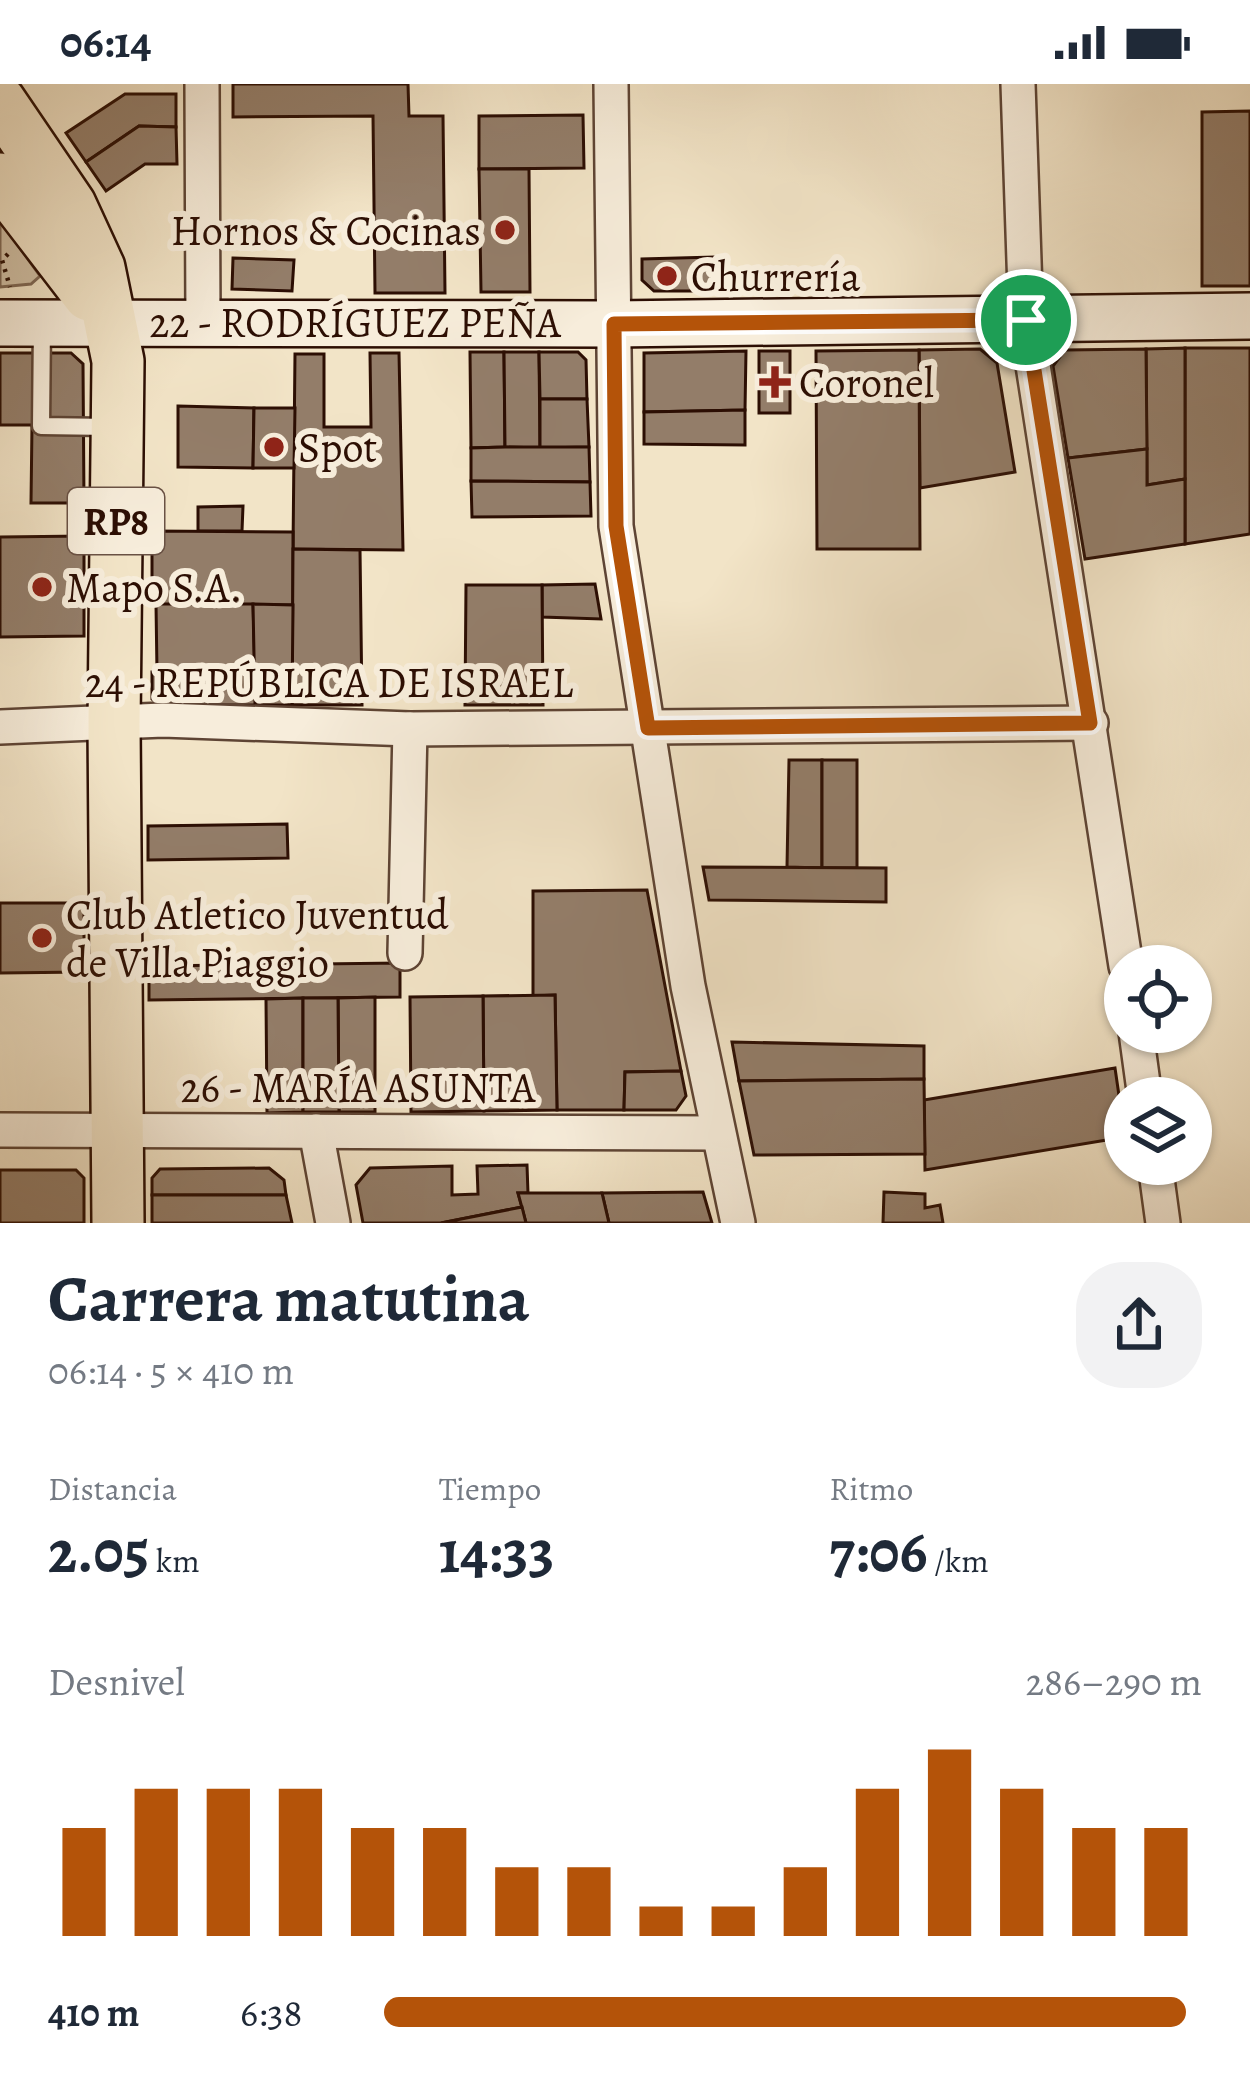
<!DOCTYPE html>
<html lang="es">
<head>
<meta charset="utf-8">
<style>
  body { margin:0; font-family:Alegreya,serif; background:#f2f2f3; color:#1f2937; height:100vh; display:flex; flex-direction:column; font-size:45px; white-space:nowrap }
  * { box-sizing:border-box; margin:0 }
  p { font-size:39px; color:#747a83 }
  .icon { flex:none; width:66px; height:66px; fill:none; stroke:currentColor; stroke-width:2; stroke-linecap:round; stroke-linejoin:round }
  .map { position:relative; height:1139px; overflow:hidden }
  .sheet { display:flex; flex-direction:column; background:#fff; flex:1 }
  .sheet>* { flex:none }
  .controls { position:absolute; left:1104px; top:861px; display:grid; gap:24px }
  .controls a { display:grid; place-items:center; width:108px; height:108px; border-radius:50%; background:#fff; box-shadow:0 3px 9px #0004; font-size:60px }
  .pin { position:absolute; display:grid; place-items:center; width:102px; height:102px; color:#fff; margin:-51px; border:6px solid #fff; border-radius:50%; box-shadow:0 3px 12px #0007 }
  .round { display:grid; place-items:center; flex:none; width:126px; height:126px; border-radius:48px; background:#f2f2f3 }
  .overview { display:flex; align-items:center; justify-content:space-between; height:204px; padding:0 48px }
  h1 { font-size:66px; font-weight:700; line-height:90px }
  .stats { display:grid; grid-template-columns:repeat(3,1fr); gap:18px; height:204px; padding:12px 48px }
  .stats div { display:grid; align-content:center }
  .stats b { font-size:60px; font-weight:700 }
  .stats small { font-size:33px; font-weight:400 }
  .stats p { font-size:33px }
  .chart { height:336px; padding:24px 48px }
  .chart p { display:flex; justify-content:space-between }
  .chart svg { width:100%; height:216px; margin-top:12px; stroke:#b45309; stroke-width:6 }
  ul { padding:0 48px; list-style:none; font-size:39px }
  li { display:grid; grid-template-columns:192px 144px 1fr; align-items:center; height:90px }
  li i { height:30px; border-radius:15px; background:#b45309 }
  .status { display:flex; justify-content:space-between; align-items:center; height:84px; padding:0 60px; background:#fff; direction:ltr }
  .status svg { height:33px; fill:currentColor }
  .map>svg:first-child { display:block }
  .green { fill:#d0c0a6; stroke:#7e6754; stroke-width:3 }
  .building { fill:#937d69; stroke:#2c0e03; stroke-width:3 }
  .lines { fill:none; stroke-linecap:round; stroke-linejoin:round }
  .lane-casing { stroke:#5e4434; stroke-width:21 }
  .street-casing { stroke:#5e4434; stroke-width:38 }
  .secondary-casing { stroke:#2c0e03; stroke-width:50 }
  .primary-casing { stroke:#2c0e03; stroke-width:56 }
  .path { stroke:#2c0e03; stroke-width:4.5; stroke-dasharray:3 6; stroke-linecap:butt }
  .lane { stroke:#f7eddb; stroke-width:16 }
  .street { stroke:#f7eddb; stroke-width:33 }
  .secondary { stroke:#f7eddb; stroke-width:45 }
  .primary { stroke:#f2e4c7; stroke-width:51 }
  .route-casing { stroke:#fff; stroke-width:24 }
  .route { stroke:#b45309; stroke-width:15 }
  .poi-dot { fill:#8f2418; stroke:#f7eddb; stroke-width:4.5 }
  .labels { text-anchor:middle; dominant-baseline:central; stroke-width:12; stroke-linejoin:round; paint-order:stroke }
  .shield { fill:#f7eddb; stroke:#695144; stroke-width:3 }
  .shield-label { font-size:39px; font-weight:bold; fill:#2c0e03 }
  .poi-label { font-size:42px; fill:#2c0e03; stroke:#f7eddb; text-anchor:start }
  .street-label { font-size:42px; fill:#2c0e03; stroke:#f7eddb }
</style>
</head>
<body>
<div class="status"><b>06:14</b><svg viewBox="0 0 49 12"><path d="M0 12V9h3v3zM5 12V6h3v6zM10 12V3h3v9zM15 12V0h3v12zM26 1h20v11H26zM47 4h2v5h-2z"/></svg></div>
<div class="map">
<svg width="1250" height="1139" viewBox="0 0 1250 1139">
  <rect width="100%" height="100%" fill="#f2e4c7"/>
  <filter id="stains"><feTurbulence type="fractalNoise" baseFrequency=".00167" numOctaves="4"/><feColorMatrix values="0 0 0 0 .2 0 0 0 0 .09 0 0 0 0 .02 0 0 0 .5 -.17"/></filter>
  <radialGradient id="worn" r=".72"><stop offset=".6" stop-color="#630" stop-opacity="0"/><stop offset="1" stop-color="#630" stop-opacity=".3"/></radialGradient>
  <path class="green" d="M0,136L40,192L31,200L0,203Z"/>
  <g class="building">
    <path d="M233,0H408L409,32H443L445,209H375L373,32L233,33Z"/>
    <path d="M125,10H176V43L139,42L86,78L66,49Z"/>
    <path d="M1250,27V202H1202V28Z"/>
    <path d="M583,31L584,84L479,85V32Z"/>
    <path d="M139,42L176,43L177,80H145L106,107L86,78Z"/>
    <path d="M479,85H529L530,208H481Z"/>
    <path d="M714,173L713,207H654L642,196V175Z"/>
    <path d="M233,174L294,176L292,207L232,205Z"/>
    <path d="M1185,264H1250V450L1185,460Z"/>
    <path d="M1185,264V395L1147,401L1146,265Z"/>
    <path d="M980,265L997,279L1015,388L920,404L919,266Z"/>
    <path d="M1146,265L1147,365L1068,374L1053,282L1065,266Z"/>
    <path d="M919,266L920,465H817L816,267Z"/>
    <path d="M746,267L745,326L644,328V269Z"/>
    <rect x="759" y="267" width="31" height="62"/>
    <path d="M470,268H504L505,363L471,364Z"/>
    <path d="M504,268H539L540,364L505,363Z"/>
    <path d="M539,268H578L586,276L587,315H540Z"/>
    <path d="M0,269H71L83,280L84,419H31L32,341H0Z"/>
    <path d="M370,269H399L403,466L293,465L295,270H324V343H371Z"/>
    <path d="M540,315H587L589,363L540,364Z"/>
    <path d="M178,322L254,324L253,384L178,383Z"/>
    <path d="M254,324H295L294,384H253Z"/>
    <path d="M745,326V361L644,360V328Z"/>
    <path d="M505,363H589L590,398L471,397V364Z"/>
    <path d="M1147,365V401L1185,395V460L1085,475L1068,374Z"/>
    <path d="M471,397L590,398L591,432L472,433Z"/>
    <path d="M243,422L242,447H198V423Z"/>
    <path d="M152,447L293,448V521H152Z"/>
    <path d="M84,452V552L0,553V453Z"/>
    <path d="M293,465L360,466L362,621H292Z"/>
    <path d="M595,500L601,535L542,533V501Z"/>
    <path d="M466,501H542L543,621H465Z"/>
    <path d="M156,520H253L255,589L157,588Z"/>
    <path d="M253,520L293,521L292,621H255Z"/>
    <path d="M152,588L255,589V621H159L152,615Z"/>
    <path d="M789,676H822V784L787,783Z"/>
    <rect x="822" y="676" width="35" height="108"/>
    <path d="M287,740L288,774L148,776V742Z"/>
    <path d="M703,783L886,784V818L709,816Z"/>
    <path d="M647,806L681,987L625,988L624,1026H557L555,911L533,912V807Z"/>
    <path d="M0,819H84V888L0,889Z"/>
    <path d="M400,879V913L149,916V882Z"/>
    <path d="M555,911L557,1026L484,1027L483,912Z"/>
    <path d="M483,912L484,1027L411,1028L410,913Z"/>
    <path d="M375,913V1028H339L338,914Z"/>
    <path d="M303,914V1028L267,1029L266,915Z"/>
    <path d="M303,914H338L339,1028H303Z"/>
    <path d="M732,958L924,962V995L739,997Z"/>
    <path d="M1115,984L1125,1053L925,1086L924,1016Z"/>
    <path d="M681,987L686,1012L676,1026H624L625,988Z"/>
    <path d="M924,995L925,1070L754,1071L739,997Z"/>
    <path d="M527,1081L528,1109H518L522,1123L441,1139H363L356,1101L370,1084L452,1082V1111L478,1110L477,1082Z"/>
    <path d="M269,1084L284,1096L286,1111H152V1094L160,1085Z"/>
    <path d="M0,1086H76L84,1094V1139H0Z"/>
    <path d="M703,1108L712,1139H609L602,1109Z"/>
    <path d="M884,1108L925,1110V1124L940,1121L943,1139H883Z"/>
    <path d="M518,1109H602L609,1139H526Z"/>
    <path d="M152,1111H286L292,1139H152Z"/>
    <path d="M522,1123L526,1139H441Z"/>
  </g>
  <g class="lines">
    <g class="lane-casing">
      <path id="lane" d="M42,239L41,342L110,343"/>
    </g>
    <g class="street-casing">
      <g id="street">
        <path d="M202,0L203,239"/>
        <path d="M611,0L616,442L688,902L738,1139"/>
        <path d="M1018,0L1026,236L1126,882"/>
        <path d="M0,643L163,636L410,645L1091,639"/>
        <path d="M405,869L410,645"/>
        <path d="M1136,948L1145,1014"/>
        <path d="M0,1046L715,1049"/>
        <path d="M316,1047L333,1139"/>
        <path d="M1155,1080L1163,1139"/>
      </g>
    </g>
    <g class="secondary-casing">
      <path id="secondary" d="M0,239L614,240L1250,232"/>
    </g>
    <g class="primary-casing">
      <g id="primary">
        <path d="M0,18L70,121L99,184L118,277L114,640L118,1139"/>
        <path d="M0,95L89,211"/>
      </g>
    </g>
    <path class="path" d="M8,170L2,176L10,203"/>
    <use href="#lane" class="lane"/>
    <use href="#street" class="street"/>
    <use href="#secondary" class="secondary"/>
    <use href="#primary" class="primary"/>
  </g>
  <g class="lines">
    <g class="route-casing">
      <path id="route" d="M1026,236L1090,639L648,644L616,442L614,240Z"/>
    </g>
    <use href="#route" class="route"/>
  </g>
  <g class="poi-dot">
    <circle cx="505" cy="146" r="12"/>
    <circle cx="667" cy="192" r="12"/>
    <path d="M769 280h12v12h12v12h-12v12h-12v-12h-12v-12h12z"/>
    <circle cx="274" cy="363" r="12"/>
    <circle cx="42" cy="503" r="12"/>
    <circle cx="42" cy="854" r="12"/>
  </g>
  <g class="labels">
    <rect class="shield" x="68" y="404" width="96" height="66" rx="9"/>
    <g class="shield-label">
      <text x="116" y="437">RP8</text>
    </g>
    <g class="poi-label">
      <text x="481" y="146" text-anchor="end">Hornos &amp; Cocinas</text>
      <text x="691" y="192">Churrería</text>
      <text x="799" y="298">Coronel</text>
      <text x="298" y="363">Spot</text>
      <text x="66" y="503">Mapo S.A.</text>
      <text x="66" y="830">Club Atletico Juventud<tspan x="66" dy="48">de Villa Piaggio</tspan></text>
    </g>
    <g class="street-label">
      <text x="355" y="238">22 - RODRÍGUEZ PEÑA</text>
      <text x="329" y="598">24 - REPÚBLICA DE ISRAEL</text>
      <text x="358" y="1003">26 - MARÍA ASUNTA</text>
    </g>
  </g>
  <rect width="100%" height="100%" filter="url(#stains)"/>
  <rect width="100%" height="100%" fill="url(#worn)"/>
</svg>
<div class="controls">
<a><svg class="icon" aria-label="locate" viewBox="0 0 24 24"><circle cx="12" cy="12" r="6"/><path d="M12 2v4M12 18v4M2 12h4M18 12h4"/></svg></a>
<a><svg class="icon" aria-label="layers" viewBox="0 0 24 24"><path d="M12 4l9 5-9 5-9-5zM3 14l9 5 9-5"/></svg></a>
</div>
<div class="pin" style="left:1026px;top:236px;background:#1e9e55"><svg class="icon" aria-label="arrive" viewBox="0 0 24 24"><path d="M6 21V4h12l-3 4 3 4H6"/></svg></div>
</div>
<section class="sheet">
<div class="overview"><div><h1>Carrera matutina</h1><p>06:14 · 5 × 410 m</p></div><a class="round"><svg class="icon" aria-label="share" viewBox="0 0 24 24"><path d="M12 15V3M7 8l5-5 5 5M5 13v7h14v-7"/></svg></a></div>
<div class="stats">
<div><p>Distancia</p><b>2.05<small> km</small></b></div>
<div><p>Tiempo</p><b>14:33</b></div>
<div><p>Ritmo</p><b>7:06<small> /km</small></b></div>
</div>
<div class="chart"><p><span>Desnivel</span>286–290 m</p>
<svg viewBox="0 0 160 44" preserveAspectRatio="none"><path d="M5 44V22M15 44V14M25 44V14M35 44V14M45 44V22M55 44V22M65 44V30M75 44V30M85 44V38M95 44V38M105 44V30M115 44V14M125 44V6M135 44V14M145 44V22M155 44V22"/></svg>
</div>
<ul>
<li><b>410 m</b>6:38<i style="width:98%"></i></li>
</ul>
</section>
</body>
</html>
